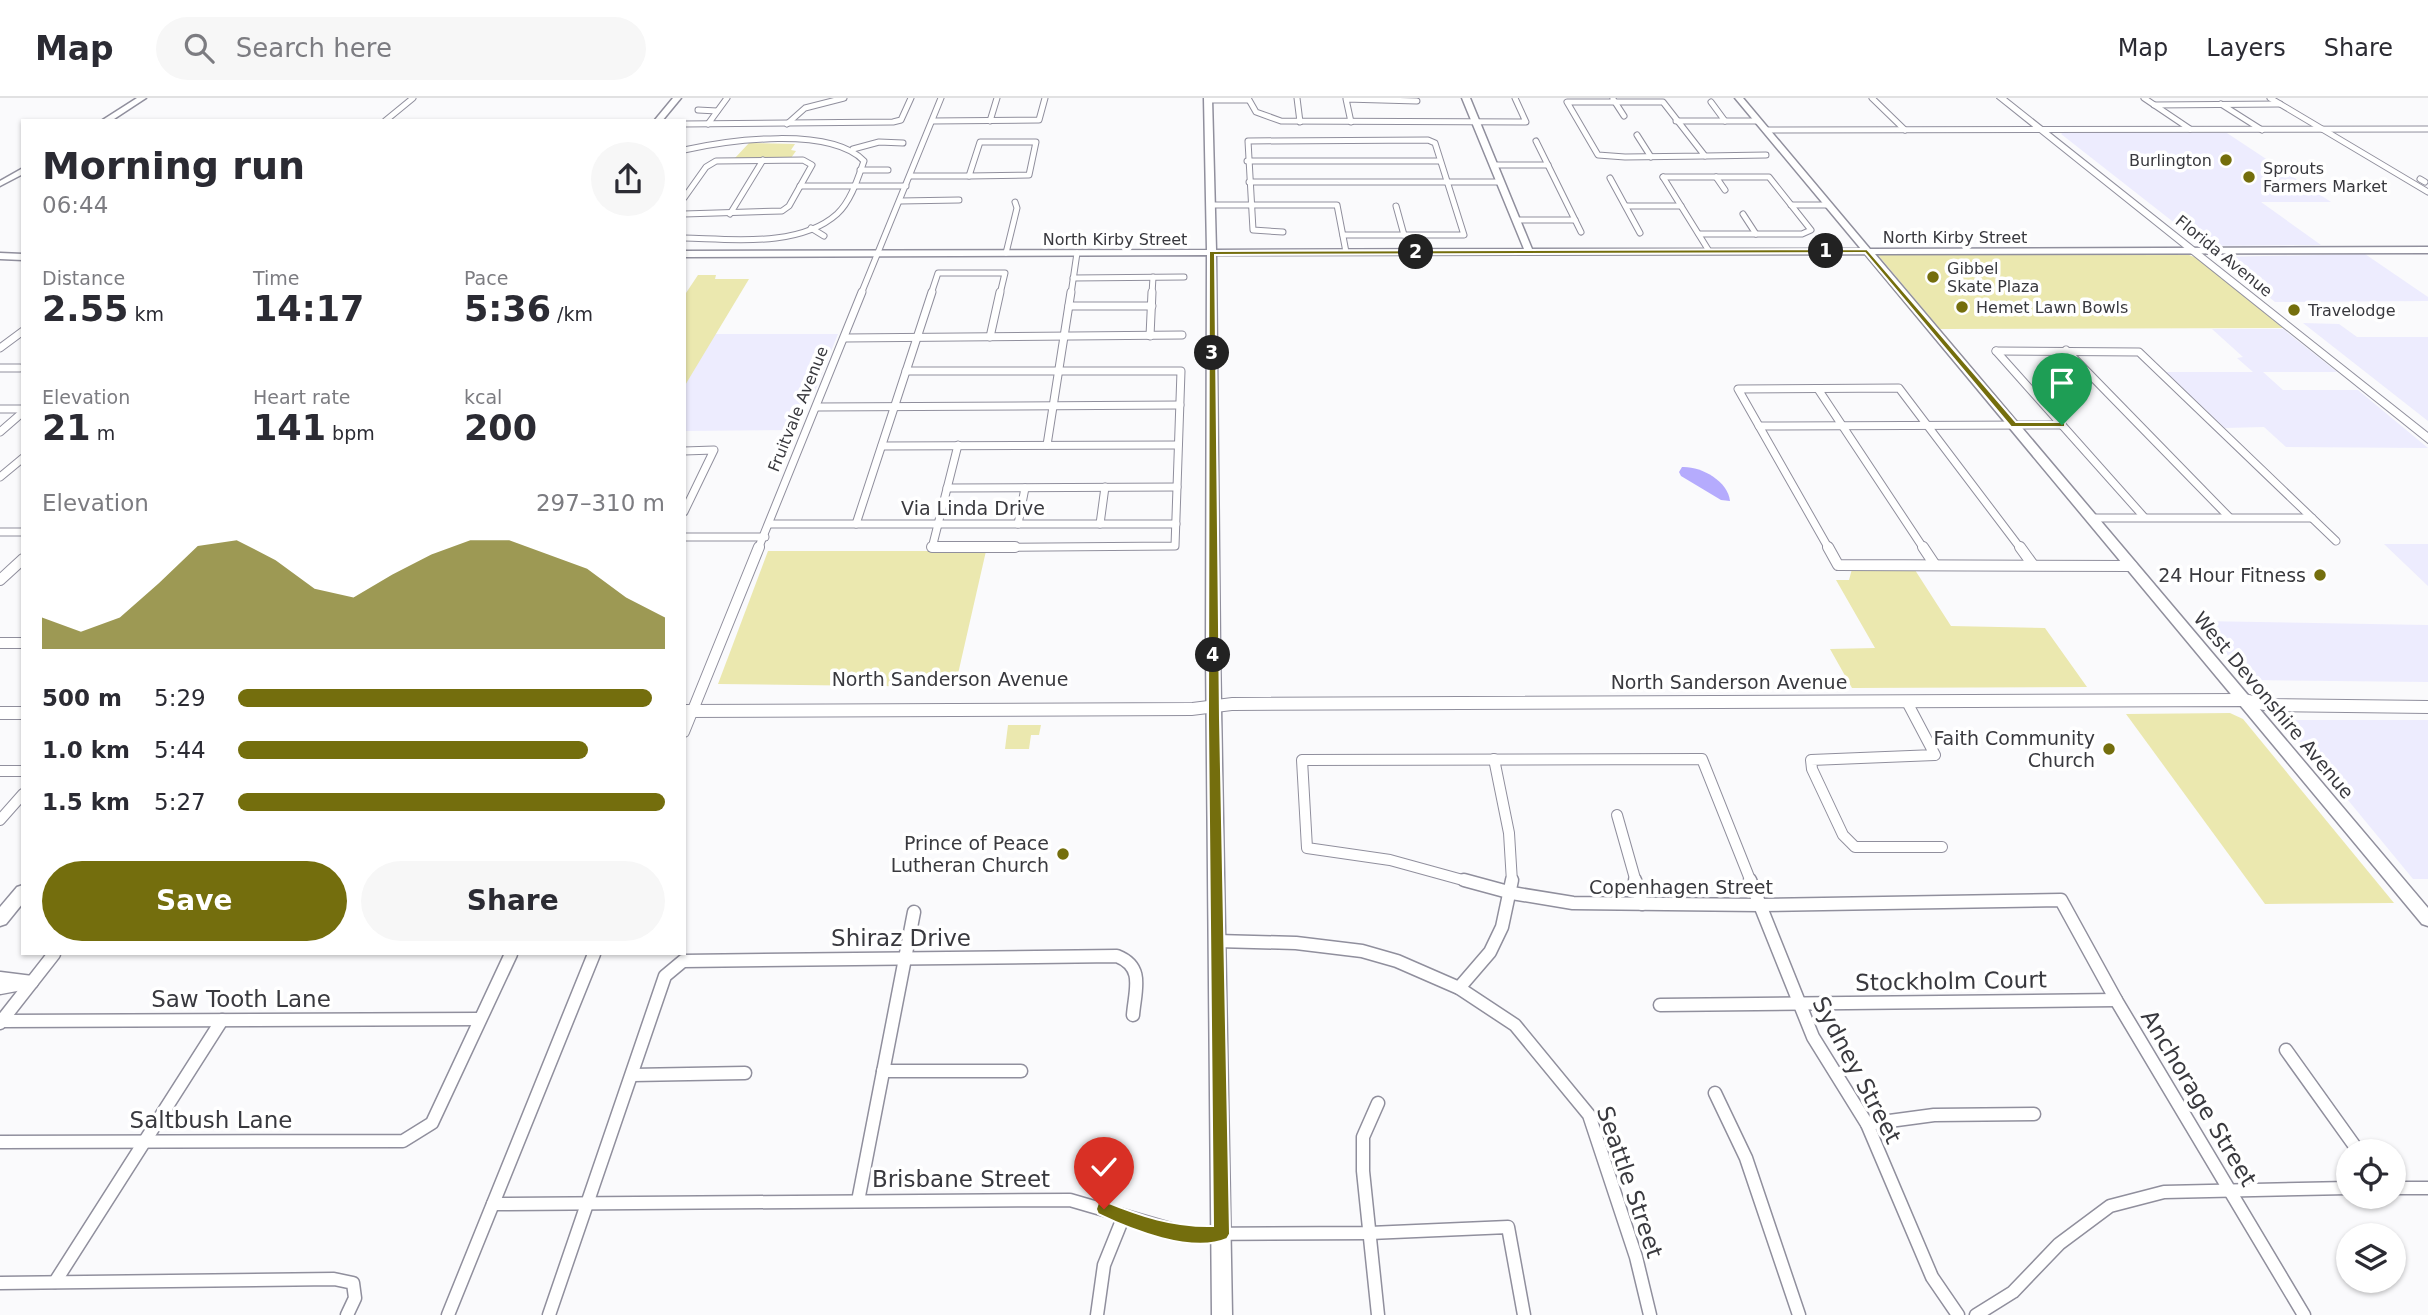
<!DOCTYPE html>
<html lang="en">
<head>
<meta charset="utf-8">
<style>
  body { margin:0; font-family:"DejaVu Sans",sans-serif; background:#f7f7f7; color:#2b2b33; height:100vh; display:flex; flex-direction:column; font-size:26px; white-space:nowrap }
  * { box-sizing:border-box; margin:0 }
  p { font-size:23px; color:#7c7c81 }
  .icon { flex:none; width:38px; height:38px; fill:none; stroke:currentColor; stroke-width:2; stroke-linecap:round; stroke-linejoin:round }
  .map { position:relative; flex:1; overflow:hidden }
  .drawer { position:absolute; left:21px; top:21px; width:665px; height:836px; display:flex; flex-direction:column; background:#fff; border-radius:0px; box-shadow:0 2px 5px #0004 }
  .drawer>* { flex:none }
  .fabs { position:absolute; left:2336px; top:1041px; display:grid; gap:14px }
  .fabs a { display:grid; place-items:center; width:70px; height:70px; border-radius:50%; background:#fff; box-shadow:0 2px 5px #0004; font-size:35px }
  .pin { position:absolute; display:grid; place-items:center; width:60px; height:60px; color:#fff; margin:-72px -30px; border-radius:50% 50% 50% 0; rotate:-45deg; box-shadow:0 0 7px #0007 }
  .pin .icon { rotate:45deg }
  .km { position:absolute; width:35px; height:35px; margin:-18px; border-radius:50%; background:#222; color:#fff; font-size:19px; line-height:35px; text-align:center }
  .round { display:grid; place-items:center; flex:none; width:74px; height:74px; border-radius:37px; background:#f7f7f7 }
  .summary { display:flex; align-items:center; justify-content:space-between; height:119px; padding:0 21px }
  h1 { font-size:38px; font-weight:600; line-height:52px }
  .stats { display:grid; grid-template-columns:repeat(3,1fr); gap:10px; height:119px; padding:7px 21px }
  .stats div { display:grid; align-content:center }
  .stats b { font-size:35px; font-weight:600 }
  .stats small { font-size:19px; font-weight:400 }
  .stats p { font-size:19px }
  .chart { height:196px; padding:14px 21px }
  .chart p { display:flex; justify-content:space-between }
  .chart svg { width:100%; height:126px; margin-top:7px; fill:#746e0d; opacity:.7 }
  .cta { display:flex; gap:14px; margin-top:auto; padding:14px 21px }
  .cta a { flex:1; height:80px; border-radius:42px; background:#746e0d; color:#fff; font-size:28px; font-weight:600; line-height:80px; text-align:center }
  .cta a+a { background:#f7f7f7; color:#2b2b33 }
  ul { padding:0 21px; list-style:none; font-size:23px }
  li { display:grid; grid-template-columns:112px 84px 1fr; align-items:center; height:52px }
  li i { height:18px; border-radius:9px; background:#746e0d }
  header { display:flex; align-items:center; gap:42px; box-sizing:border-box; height:98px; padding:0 35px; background:#fff; border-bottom:2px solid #e1e1e2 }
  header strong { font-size:33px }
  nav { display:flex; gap:38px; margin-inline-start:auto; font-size:24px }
  .search { width:490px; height:63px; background:#f7f7f7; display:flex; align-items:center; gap:18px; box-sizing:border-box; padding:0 24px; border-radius:38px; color:#7c7c81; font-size:26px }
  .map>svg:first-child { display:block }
  .built { fill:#edecfe }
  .green { fill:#ebe8af }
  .water { fill:#b5abfd }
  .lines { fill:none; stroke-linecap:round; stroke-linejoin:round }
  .street-far3-casing { stroke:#908f9d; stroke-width:7 }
  .street-far2-casing { stroke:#908f9d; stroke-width:9 }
  .street-far1-casing { stroke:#908f9d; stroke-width:12 }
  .street-casing { stroke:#908f9d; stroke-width:15 }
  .secondary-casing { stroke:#908f9d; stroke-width:3 }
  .primary-casing { stroke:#908f9d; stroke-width:2 }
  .highway-casing { stroke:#908f9d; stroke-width:2 }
  .street-far3 { stroke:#fff; stroke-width:5 }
  .street-far2 { stroke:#fff; stroke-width:7 }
  .street-far1 { stroke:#fff; stroke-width:10 }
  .street { stroke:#fff; stroke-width:12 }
  .secondary { fill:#fff; fill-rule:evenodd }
  .primary { fill:#fff; fill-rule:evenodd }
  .highway { fill:#fff; fill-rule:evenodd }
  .route { fill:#746e0d; stroke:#fff; stroke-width:2 }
  .poi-dot { fill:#746e0d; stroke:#fff; stroke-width:2.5 }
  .labels { text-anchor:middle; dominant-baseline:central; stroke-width:7; stroke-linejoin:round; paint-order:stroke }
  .far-poi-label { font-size:16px; fill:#39393e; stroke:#fff; text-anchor:start }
  .far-street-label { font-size:16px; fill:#39393e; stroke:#fff }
  .street-label { font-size:19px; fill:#39393e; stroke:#fff }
  .poi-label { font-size:19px; fill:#39393e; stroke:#fff; text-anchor:end }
  .near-street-label { font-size:23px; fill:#39393e; stroke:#fff }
</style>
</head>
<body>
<header>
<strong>Map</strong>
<div class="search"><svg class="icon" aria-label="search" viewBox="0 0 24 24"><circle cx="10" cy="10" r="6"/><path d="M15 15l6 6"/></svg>Search here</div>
<nav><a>Map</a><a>Layers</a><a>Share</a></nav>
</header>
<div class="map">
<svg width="2428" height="1217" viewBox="0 0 2428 1217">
  <rect width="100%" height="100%" fill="#fafafc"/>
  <g class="built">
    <path d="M2064,34L2227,35L2331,104H2261L2321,147L2204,148L2061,36Z"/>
    <path d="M2365,156L2428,199V203L2275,204L2220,159Z"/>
    <path d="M2303,225L2339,226L2357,239H2428V323Z"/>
    <path d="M2212,231H2283L2337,274H2263L2283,292H2358L2428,350L2286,349L2264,329L2225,330L2166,274H2253L2237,260L2243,259Z"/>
    <path d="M684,236H838L815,293L810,296L798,325L799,332L684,333Z"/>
    <path d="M2384,446H2428V488Z"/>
    <path d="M2199,523L2428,527V584L2249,582Z"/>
    <path d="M2282,622H2428V781H2413Z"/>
  </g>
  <g class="green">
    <path d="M749,45L795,46L791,52L796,53L791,60H735Z"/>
    <path d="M1878,157H2189L2197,160L2283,230L1940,231Z"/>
    <path d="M698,177H716L715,181H749L684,289V198Z"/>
    <path d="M768,453H986L955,589L718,586Z"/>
    <path d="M1852,471L1915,472L1951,528L2045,530L2087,589L1852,590L1830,551L1875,550L1836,482H1849Z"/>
    <path d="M2230,615L2243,621L2394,805L2265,806L2126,616Z"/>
    <path d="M1008,627H1041L1039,637H1031L1029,651H1005Z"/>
  </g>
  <path class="water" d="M1682,369C1701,368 1728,383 1730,403L1721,402L1681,378L1679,374Z"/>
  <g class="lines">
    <g class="street-far3-casing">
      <g id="street-far3">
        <path d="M1248,0L1256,14L1281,23L1526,24L1515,0"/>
        <path d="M1297,0L1300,24"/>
        <path d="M1872,0L1905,32"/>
        <path d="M2144,0L2190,31"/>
        <path d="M2270,0L2428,94"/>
        <path d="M1613,1L1624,18"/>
        <path d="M1208,2H1248"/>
        <path d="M1567,4H1663L1705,58L1625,59L1598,57Z"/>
        <path d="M1711,4L1725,23"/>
        <path d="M2221,6L2262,32"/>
        <path d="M2154,7L2280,6"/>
        <path d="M698,12L717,13"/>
        <path d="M385,23L413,0"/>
        <path d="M932,23L1039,22L1045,0"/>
        <path d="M990,23L997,0"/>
        <path d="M1676,23H1758"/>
        <path d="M1351,24L1346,1L1417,3"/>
        <path d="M684,26L893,24L901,22L911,0"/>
        <path d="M708,26L727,0"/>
        <path d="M787,26L805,10L844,0"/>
        <path d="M1766,32L2428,31"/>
        <path d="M1637,37L1651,59"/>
        <path d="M1536,43L1581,134"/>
        <path d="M980,44H1036L1029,77L969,78Z"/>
        <path d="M853,51L879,44L903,45"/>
        <path d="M684,52C729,42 830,28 864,63C858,80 851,103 837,116C799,150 731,141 684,140"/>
        <path d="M1705,58L1766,57"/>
        <path d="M1247,63H1439"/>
        <path d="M1493,67H1548"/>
        <path d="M860,72H888"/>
        <path d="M910,78H969"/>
        <path d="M1663,79H1769L1811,132L1802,136H1699"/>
        <path d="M1663,79L1709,153"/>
        <path d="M1716,79L1725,92"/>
        <path d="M1610,80L1640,135"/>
        <path d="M2420,81L2425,84"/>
        <path d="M1249,84H1500"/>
        <path d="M800,88H906"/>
        <path d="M684,100L706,69L716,63L803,62L812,67L789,108L782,113L684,116"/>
        <path d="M900,103L959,102"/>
        <path d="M1211,107H1337L1346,154"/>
        <path d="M1791,107H1828"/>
        <path d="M1396,108L1404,137"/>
        <path d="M1626,108H1681"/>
        <path d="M730,116L763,62"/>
        <path d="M1743,116L1756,136"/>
        <path d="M1516,122H1575"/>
        <path d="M811,130L824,138"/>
        <path d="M1283,134L1253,132L1248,43L1428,42L1435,45L1464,137H1343"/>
        <path d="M1006,155L1017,110L1015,104"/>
        <path d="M1073,180L1184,179"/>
        <path d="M861,196L941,0"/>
        <path d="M931,196L938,175H1005L1000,196"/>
        <path d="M1071,196L1077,155"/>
        <path d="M1152,196L1153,179"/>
      </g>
    </g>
    <g class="street-far2-casing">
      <g id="street-far2">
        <path d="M1069,208H1152"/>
        <path d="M1150,238L1152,194"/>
        <path d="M990,239L1000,194"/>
        <path d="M845,240L1182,237"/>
        <path d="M0,250L23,233"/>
        <path d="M2066,252L2229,419"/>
        <path d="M1996,253L2139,254L2336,443"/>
        <path d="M1996,253L2144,419"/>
        <path d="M0,270H20"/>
        <path d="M906,273H1181L1175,448L932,450L958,347"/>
        <path d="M1818,291L1924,451"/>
        <path d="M818,309L1180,307"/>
        <path d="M0,311H23"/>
        <path d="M1759,328L2062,327"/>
        <path d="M0,334L23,314"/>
        <path d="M1047,347L1071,194"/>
        <path d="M882,348L1178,347"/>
        <path d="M684,353L714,352L684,414"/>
        <path d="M0,379L23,360"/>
        <path d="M947,390L1177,389"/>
        <path d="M2092,420H2312"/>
        <path d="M770,426H1176"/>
        <path d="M856,426L932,194"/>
        <path d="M1018,426L1025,390"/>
        <path d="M1100,426L1105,389"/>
        <path d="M0,434H23"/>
        <path d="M684,439H765"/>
        <path d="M758,451L862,194"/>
        <path d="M1829,451L1738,291L1899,290L2021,451"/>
      </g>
    </g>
    <g class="street-far1-casing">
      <g id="street-far1">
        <path d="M932,449H1015"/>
        <path d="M1828,449L1838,467L2132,468"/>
        <path d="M1923,449L1935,467"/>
        <path d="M2020,449L2033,467"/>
        <path d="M0,482L23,461"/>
        <path d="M0,545H23"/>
        <path d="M1907,604L1935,657L1811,662L1812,671L1843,737L1855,749H1942"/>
        <path d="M684,634L759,449"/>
        <path d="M1494,661L1509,735L1512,784"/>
        <path d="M0,673H23"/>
        <path d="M1617,717L1636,784"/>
        <path d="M0,722L23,696"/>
        <path d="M1470,784L1390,762L1307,750L1302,662L1702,661L1751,784"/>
      </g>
    </g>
    <g class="street-casing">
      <g id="street">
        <path d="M1464,782L1512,795L1573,805L1760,807"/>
        <path d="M1635,782L1642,806"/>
        <path d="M1750,782L1760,807"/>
        <path d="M1760,807L1813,939L1867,1026L1932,1179L1958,1217"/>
        <path d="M1760,807L2061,802L2116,902L2304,1217"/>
        <path d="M1217,843L1296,845L1362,853L1397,863L1459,890L1515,927L1589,1017L1636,1159L1650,1217"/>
        <path d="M0,880L32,884L0,890"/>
        <path d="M1459,890L1490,854L1502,829L1512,782"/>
        <path d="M1660,907L2116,902"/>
        <path d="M2,923L480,921"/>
        <path d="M0,925L54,856"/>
        <path d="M2286,952L2359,1054"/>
        <path d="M883,973H1021"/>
        <path d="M632,977L745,975"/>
        <path d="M1715,995L1746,1060L1799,1217"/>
        <path d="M1378,1005L1363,1039V1073L1378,1217"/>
        <path d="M1867,1026L1934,1017L2034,1016"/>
        <path d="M0,1044L403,1043L432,1025L511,856"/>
        <path d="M2394,1090H2428"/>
        <path d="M858,1103L914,814"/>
        <path d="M493,1106L1070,1102L1187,1136L1370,1135L1508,1129L1524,1217"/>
        <path d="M55,1184L222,922"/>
        <path d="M0,1185L334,1181L353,1185L355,1200L347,1217"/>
        <path d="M448,1217L594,856"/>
        <path d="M549,1217L665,878L683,863L1117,858C1145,869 1135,892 1133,917"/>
        <path d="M1097,1217L1104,1167L1123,1120"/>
        <path d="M1976,1217L2013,1194L2059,1146L2110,1108L2164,1094L2348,1090"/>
      </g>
    </g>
    <g class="secondary-casing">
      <g id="secondary">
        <path d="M137,0H146L111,23H101Z"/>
        <path d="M673,0H681L662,23H654Z"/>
        <path d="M1204,0H1212L1216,152L1524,151L1462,0H1470L1532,151H1861L1735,0H1743L1870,151L2428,149V155L1875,156L2428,810V828L2422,826L1865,156L1216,157L1220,554L1232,1217H1212L1206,554L1207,157L684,159V153L1207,152Z"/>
        <path d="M23,70V76L0,88V83Z"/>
        <path d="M0,155L23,156V162L0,161Z"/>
        <path d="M23,787V805L6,826L0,828V809L17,789Z"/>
      </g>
    </g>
    <g class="primary-casing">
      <path id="primary" d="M1997,0H2006L2428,335V345Z"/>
    </g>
    <g class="highway-casing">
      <g id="highway">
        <path d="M2244,596L2269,601L2428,603V615L2269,613L2244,608L1232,612L1192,617L684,619V607L1192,605L1232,600Z"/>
        <rect x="0" y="609" width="23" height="12"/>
      </g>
    </g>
    <use href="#street-far3" class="street-far3"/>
    <use href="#street-far2" class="street-far2"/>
    <use href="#street-far1" class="street-far1"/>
    <use href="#street" class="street"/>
    <use href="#secondary" class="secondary"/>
    <use href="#primary" class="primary"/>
    <use href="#highway" class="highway"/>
  </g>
  <path class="route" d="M1867,151L2016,324H2062L2065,325V329H2011L1865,155L1215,157L1220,621L1230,1136L1227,1141C1192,1156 1131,1132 1098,1116L1096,1111L1098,1105L1104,1103C1141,1118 1173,1129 1213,1128L1208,621L1209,153Z"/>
  <g class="poi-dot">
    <circle cx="2226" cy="62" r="7"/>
    <circle cx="2249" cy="79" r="7"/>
    <circle cx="1933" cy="179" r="7"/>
    <circle cx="1962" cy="209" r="7"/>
    <circle cx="2294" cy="212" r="7"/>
    <circle cx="2320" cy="477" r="7"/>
    <circle cx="2109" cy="651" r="7"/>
    <circle cx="1063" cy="756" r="7"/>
  </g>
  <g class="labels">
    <g class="far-poi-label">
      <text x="2212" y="62" text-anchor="end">Burlington</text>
      <text x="2263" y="70">Sprouts<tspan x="2263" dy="18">Farmers Market</tspan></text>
      <text x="1947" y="170">Gibbel<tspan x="1947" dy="18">Skate Plaza</tspan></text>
      <text x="1976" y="209">Hemet Lawn Bowls</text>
      <text x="2308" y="212">Travelodge</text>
    </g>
    <g class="far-street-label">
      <text x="1955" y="139">North Kirby Street</text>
      <text x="1115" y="141">North Kirby Street</text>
      <text transform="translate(2224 158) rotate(39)">Florida Avenue</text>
      <text transform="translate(798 311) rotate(-68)">Fruitvale Avenue</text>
    </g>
    <g class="street-label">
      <text x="973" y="410">Via Linda Drive</text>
      <text x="950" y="581">North Sanderson Avenue</text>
      <text x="1729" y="584">North Sanderson Avenue</text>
      <text transform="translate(2274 607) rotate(50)">West Devonshire Avenue</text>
      <text x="1681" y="789">Copenhagen Street</text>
    </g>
    <g class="poi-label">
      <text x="2306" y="477">24 Hour Fitness</text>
      <text x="2095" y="640">Faith Community<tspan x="2095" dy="22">Church</tspan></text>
      <text x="1049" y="745">Prince of Peace<tspan x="1049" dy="22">Lutheran Church</tspan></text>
    </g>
    <g class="near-street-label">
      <text x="901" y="840">Shiraz Drive</text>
      <text transform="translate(1951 883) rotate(-1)">Stockholm Court</text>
      <text x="241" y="901">Saw Tooth Lane</text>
      <text transform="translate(1857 972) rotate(62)">Sydney Street</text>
      <text transform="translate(2199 1000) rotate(59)">Anchorage Street</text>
      <text x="211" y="1022">Saltbush Lane</text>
      <text x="961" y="1081">Brisbane Street</text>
      <text transform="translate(1630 1084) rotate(71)">Seattle Street</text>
    </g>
  </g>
</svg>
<div class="fabs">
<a><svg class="icon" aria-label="locate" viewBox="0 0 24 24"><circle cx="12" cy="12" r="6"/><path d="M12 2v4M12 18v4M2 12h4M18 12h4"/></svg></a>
<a><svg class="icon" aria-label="layers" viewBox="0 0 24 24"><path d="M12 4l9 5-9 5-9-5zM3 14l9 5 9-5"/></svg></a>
</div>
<div class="pin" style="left:2062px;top:327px;background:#1e9e55"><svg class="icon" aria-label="arrive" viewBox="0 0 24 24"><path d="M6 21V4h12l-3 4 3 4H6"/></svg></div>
<div class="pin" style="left:1104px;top:1111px;background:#d93025"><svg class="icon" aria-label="check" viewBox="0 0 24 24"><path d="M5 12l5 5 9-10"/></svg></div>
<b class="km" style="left:1826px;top:153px">1</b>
<b class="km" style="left:1416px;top:154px">2</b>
<b class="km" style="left:1212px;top:255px">3</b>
<b class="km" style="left:1213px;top:557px">4</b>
<section class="drawer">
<div class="summary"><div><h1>Morning run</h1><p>06:44</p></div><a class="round"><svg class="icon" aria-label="share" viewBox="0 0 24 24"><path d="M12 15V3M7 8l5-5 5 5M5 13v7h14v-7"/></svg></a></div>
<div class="stats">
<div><p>Distance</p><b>2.55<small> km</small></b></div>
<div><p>Time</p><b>14:17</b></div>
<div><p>Pace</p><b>5:36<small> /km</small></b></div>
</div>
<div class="stats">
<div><p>Elevation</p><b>21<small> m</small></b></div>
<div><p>Heart rate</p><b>141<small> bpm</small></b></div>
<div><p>kcal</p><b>200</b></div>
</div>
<div class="chart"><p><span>Elevation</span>297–310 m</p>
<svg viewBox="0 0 160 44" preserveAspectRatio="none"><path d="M0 44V33L10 38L20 33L30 21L40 8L50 6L60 13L70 23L80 26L90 18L100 11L110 6L120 6L130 11L140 16L150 26L160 33V44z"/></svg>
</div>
<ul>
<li><b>500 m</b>5:29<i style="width:97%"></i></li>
<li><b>1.0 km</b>5:44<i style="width:82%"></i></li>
<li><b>1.5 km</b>5:27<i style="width:100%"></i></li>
</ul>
<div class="cta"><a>Save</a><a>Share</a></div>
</section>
</div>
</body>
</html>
